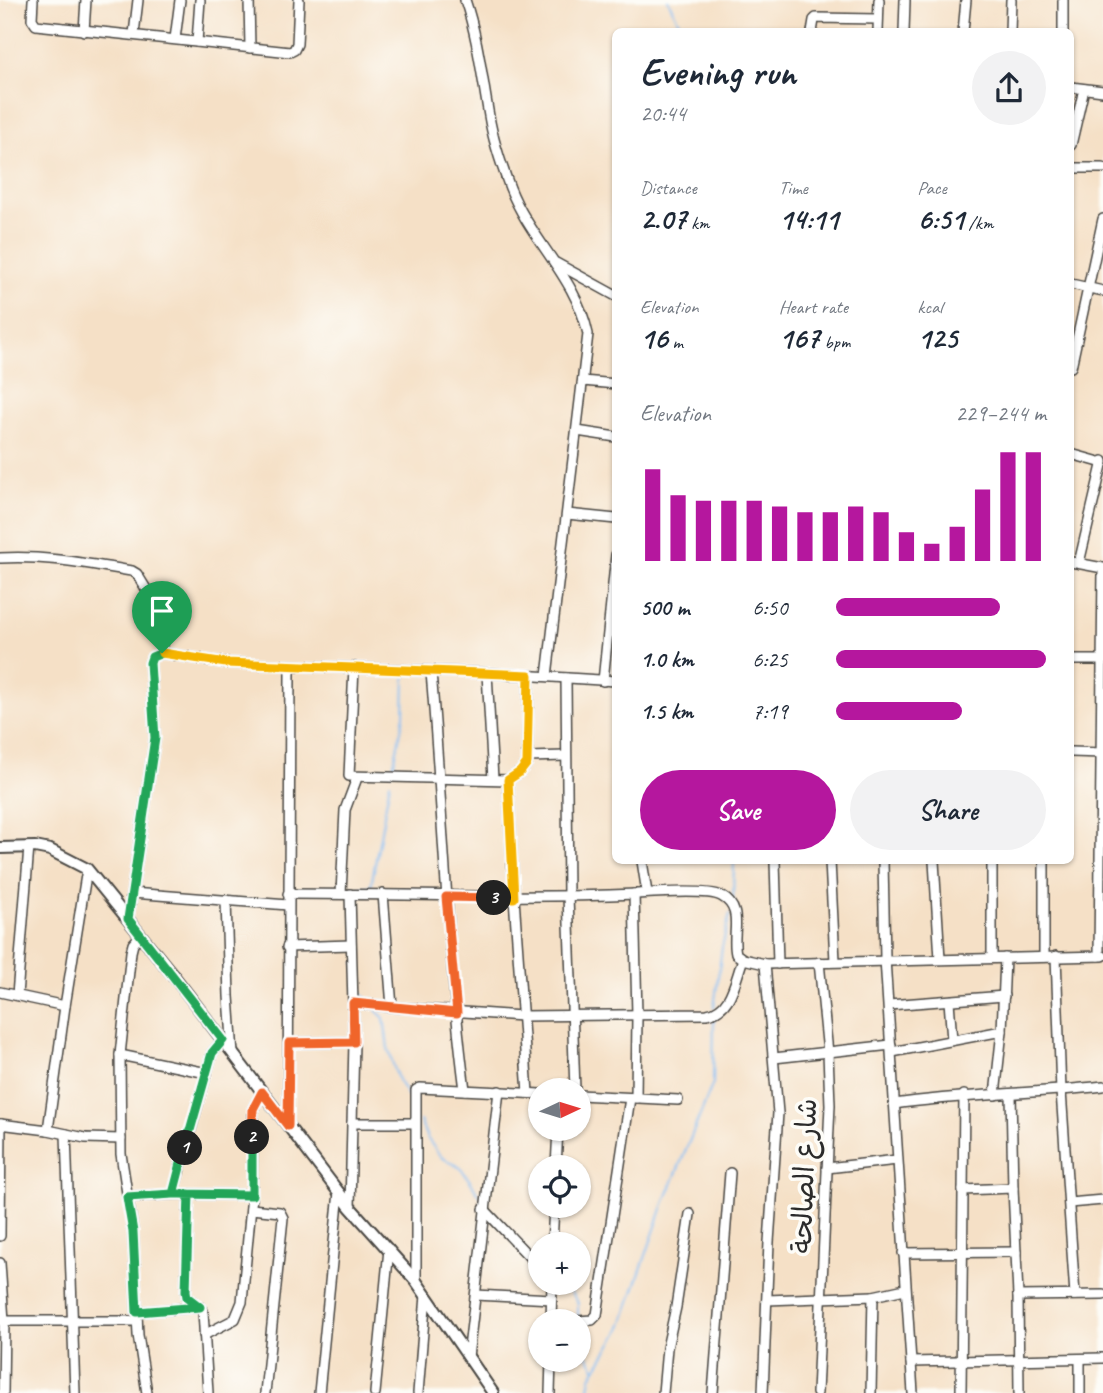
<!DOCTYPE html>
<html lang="en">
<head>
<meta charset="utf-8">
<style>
  body { margin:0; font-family:Caveat,"Playpen Sans Arabic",sans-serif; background:#f2f2f3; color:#1f2937; height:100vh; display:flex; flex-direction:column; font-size:26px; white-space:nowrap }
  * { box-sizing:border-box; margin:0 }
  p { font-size:23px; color:#747a83 }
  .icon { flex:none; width:38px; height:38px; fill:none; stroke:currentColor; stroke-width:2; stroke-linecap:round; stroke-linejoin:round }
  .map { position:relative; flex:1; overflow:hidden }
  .drawer { position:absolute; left:612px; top:28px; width:462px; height:836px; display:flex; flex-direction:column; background:#fff; border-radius:10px; box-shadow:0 2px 5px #0004 }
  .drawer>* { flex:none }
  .needle { width:46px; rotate:86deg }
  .tools { position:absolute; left:528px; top:1078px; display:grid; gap:14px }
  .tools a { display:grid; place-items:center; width:63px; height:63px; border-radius:50%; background:#fff; box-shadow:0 2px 5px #0004; font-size:35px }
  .pin { position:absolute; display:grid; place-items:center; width:60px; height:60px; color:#fff; margin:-72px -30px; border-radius:50% 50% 50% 0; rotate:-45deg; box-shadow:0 0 7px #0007 }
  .pin .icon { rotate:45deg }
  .km { position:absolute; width:35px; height:35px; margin:-18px; border-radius:50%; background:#222; color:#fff; font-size:19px; line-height:35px; text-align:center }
  .round { display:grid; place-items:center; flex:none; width:74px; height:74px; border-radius:37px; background:#f2f2f3 }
  .head { display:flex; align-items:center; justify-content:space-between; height:119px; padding:0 28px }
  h1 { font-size:38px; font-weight:600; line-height:52px }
  .figures { display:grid; grid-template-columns:repeat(3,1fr); gap:10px; height:119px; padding:7px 28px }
  .figures div { display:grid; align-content:center }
  .figures b { font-size:30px; font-weight:600 }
  .figures small { font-size:19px; font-weight:400 }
  .figures p { font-size:19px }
  .chart { height:196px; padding:14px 28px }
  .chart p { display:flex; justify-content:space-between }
  .chart svg { width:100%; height:126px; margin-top:7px; stroke:#b5179e; stroke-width:6 }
  .primary-button { display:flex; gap:14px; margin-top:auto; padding:14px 28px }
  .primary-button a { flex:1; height:80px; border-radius:42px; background:#b5179e; color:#fff; font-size:28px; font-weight:600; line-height:80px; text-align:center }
  .primary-button a+a { background:#f2f2f3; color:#1f2937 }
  ul { padding:0 28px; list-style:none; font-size:23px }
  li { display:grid; grid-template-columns:112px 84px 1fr; align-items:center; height:52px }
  li i { height:18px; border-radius:9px; background:#b5179e }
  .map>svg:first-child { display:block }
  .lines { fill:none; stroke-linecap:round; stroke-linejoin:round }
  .stream { stroke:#82bcf3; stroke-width:2 }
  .minor-casing { stroke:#494642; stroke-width:12 }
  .tertiary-casing { stroke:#494642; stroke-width:14 }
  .minor { stroke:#fff; stroke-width:9 }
  .tertiary { stroke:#fff; stroke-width:10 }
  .split-1-casing { stroke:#fff; stroke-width:14 }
  .split-2-casing { stroke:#fff; stroke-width:14 }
  .split-3-casing { stroke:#fff; stroke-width:14 }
  .split-4-casing { stroke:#fff; stroke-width:14 }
  .split-1 { stroke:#22a559; stroke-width:9 }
  .split-2 { stroke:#22a559; stroke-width:9 }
  .split-3 { stroke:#f0652b; stroke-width:9 }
  .split-4 { stroke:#f5b400; stroke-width:9 }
  .labels { text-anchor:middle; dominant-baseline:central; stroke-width:7; stroke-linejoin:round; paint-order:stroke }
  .street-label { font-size:28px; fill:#2b2b2b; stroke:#fdfcf7 }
</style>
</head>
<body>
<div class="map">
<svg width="1103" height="1393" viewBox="0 0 1103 1393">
  <rect width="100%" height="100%" fill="#fdfcf7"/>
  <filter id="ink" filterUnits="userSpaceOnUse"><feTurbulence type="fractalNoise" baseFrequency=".0143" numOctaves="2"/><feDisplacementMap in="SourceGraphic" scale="14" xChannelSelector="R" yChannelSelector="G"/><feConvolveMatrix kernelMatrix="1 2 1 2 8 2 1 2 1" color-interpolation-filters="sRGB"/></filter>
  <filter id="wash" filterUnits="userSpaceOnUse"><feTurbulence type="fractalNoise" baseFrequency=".00686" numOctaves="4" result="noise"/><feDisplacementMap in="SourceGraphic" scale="28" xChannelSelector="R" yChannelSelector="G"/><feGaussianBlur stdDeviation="1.57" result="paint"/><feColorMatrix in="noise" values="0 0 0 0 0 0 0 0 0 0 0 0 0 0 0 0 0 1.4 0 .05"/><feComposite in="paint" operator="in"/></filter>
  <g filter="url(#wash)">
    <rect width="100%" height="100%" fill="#f5e0c6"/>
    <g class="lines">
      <g class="stream">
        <path d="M668,0L684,32"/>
        <path d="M392,773L404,716L405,675"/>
        <path d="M355,892V889L371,886L390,782"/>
        <path d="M733,902L734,861"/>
        <path d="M356,963L359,991L367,1000"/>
        <path d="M714,1008L722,947L730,914"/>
        <path d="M376,1010L384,1018L388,1048L398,1080L412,1103"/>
        <path d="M420,1121L427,1138L441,1157L461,1168L483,1200"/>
        <path d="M564,1283L578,1303V1319"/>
        <path d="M579,1343L596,1369"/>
        <path d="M588,1393L591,1377L620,1330L663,1206L713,1083L714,1017"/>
      </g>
    </g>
  </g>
  <g filter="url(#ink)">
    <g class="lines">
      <g class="minor-casing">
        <g id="minor">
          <path d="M33,0L32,19L36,25L290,52L294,50L297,44L299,0"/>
          <path d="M249,0L250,48"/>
          <path d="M465,0C478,38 482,77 489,116C493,141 501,164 510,188C531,241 576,277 588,334L547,676"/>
          <path d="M1063,0V32"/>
          <path d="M84,31L86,0"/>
          <path d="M812,32L814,20L816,18L878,19"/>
          <path d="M878,32L879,0"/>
          <path d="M904,32L905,0"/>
          <path d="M963,32L966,0"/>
          <path d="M1010,32L1011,0"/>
          <path d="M134,34L138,0"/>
          <path d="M175,39L180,0"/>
          <path d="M197,42L200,0"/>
          <path d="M1071,87L1103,91"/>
          <path d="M1071,145L1084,89"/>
          <path d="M1071,168H1103"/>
          <path d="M556,263L616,296"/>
          <path d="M1071,284L1103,291"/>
          <path d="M1071,367L1103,219"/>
          <path d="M583,381L616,384"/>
          <path d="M577,431L616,437"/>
          <path d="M1071,454L1103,463"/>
          <path d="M567,514L616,519"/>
          <path d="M0,558C45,555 88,564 132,571L137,574L162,615L164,622L162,653"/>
          <path d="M1071,562L1103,568L1099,956"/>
          <path d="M1079,563L1103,461"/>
          <path d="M1071,660H1103"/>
          <path d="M354,667L349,776L508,780L514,898L528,1093"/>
          <path d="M431,672C443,811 447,951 465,1090"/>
          <path d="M487,673L493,779"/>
          <path d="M566,678L568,896L575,1090"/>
          <path d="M603,681L616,555"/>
          <path d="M1071,752L1103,753"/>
          <path d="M528,757L566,756"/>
          <path d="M508,780L520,772L527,763L529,675"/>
          <path d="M642,861L647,893"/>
          <path d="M775,861L778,964"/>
          <path d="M830,861L835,961"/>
          <path d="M883,861L885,959L913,1393"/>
          <path d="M934,861L940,959"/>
          <path d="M132,893L288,905"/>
          <path d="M288,894C404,894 520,899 636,894C653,893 708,889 721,896C745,909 731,933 736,954L743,959L765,964L1103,956"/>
          <path d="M341,894L345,810L357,778"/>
          <path d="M350,894L354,1042L350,1207"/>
          <path d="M383,894L392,1007L522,1016L707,1014C732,1010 735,980 743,959"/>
          <path d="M634,894L637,1015L636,1098"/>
          <path d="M226,900L229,996L233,1054"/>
          <path d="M128,919L155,738L150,663L152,657L162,653L226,663L487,673L616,681"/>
          <path d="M141,935L133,944L131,952L120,1055L121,1154L133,1232L138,1335L147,1393"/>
          <path d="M287,947L351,945"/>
          <path d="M1056,956L1061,1091L1075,1295"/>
          <path d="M1044,957V861"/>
          <path d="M992,958V861"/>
          <path d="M0,992L65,1006"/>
          <path d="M17,995L29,847"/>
          <path d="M949,1001L952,1040"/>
          <path d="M353,1003L392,1007"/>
          <path d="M889,1005L1004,996"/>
          <path d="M289,1043L354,1042"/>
          <path d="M892,1052L1002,1031"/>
          <path d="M120,1055L207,1073"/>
          <path d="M774,1058L891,1045"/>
          <path d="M1011,1094L1013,1188"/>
          <path d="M579,1095L678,1100"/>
          <path d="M995,1095L1002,1031L1005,958"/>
          <path d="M894,1104C964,1094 1033,1094 1103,1086"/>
          <path d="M352,1123H415"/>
          <path d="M0,1124L48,1130L65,1006L87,869"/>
          <path d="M288,1126L290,666"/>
          <path d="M48,1130L85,1138L121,1139"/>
          <path d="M66,1134L75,1393"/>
          <path d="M556,1167L558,1129"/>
          <path d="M827,1168L897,1160"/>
          <path d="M963,1190L1013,1188L1018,1296L1019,1393"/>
          <path d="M173,1194L212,1053L223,1040"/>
          <path d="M189,1194L186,1291L187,1297L203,1311L208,1393"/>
          <path d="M127,1197L179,1194L252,1195"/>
          <path d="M1069,1203L1103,1200"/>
          <path d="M251,1209L280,1212L283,1218L265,1393"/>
          <path d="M484,1209L541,1269"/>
          <path d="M0,1236L1,1124"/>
          <path d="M552,1244L554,1206"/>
          <path d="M903,1253L1016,1252"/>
          <path d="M0,1263L4,1321L3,1393"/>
          <path d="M416,1281V1090L420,1088L541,1094"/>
          <path d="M476,1295L552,1299"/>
          <path d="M873,1296L905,1289"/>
          <path d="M1018,1296L1103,1295"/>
          <path d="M767,1300L873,1296L871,1393"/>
          <path d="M137,1312L200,1307"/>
          <path d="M4,1321H137"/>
          <path d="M551,1321L552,1283"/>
          <path d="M577,1321L592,1320L597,1315L630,1098"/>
          <path d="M204,1335L235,1319L242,1302L252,1195L253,1109L262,1092"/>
          <path d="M468,1357L499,1091"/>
          <path d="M1080,1359V1393"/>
          <path d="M911,1362L1103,1358"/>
          <path d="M319,1393L339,1192"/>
          <path d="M375,1393L389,1249"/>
          <path d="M418,1393L426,1295"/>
          <path d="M550,1393L551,1360"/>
          <path d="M663,1393L667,1348L676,1307L690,1214"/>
          <path d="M713,1393L730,1173"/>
          <path d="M763,1393L769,1242L778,1113L765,964"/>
          <path d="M817,1393L830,1105L828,1053L819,962"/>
          <path d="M961,1393L964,1095"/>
        </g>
      </g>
      <g class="tertiary-casing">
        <path id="tertiary" d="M0,848L35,847L50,850L87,869L173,975L350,1207L416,1281L493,1393"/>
      </g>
      <use href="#minor" class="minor"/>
      <use href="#tertiary" class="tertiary"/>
    </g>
  </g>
  <g class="lines" filter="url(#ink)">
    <g class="split-1-casing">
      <path id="split-1" d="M162,653L152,657L150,663L155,738L128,919L223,1040L212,1053L185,1148"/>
    </g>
    <g class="split-2-casing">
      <path id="split-2" d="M185,1148L173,1194H189L186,1291L187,1297L200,1307L137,1312L133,1232L127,1197L173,1194H179L252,1195V1137"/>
    </g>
    <g class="split-3-casing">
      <path id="split-3" d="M252,1137L253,1109L262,1092L288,1126L289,1043L354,1042L353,1003L457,1013L446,897L494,898"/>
    </g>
    <g class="split-4-casing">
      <path id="split-4" d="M162,653L226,663L529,675L527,763L520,772L508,780L514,898H494"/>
    </g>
    <use href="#split-1" class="split-1"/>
    <use href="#split-2" class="split-2"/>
    <use href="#split-3" class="split-3"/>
    <use href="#split-4" class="split-4"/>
  </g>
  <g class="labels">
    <g class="street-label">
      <text transform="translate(804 1176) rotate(-88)">شارع الصالحة</text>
    </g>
  </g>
</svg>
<div class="tools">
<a><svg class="needle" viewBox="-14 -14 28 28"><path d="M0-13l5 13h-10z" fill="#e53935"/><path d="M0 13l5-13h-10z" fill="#747a83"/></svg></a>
<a><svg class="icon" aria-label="locate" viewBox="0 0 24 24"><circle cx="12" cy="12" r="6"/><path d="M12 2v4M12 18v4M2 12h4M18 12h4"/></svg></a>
<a>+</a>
<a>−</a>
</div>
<div class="pin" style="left:162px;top:653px;background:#1e9e55"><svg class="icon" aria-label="arrive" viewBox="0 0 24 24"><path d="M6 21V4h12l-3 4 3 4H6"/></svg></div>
<b class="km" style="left:185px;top:1148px">1</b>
<b class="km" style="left:252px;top:1137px">2</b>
<b class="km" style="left:494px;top:898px">3</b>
<section class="drawer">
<div class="head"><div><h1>Evening run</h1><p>20:44</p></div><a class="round"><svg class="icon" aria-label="share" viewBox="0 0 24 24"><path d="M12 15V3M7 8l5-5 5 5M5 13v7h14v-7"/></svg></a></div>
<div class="figures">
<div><p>Distance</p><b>2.07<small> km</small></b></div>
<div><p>Time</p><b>14:11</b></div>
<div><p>Pace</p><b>6:51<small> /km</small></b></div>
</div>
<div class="figures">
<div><p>Elevation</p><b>16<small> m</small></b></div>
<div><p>Heart rate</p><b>167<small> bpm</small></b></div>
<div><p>kcal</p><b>125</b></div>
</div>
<div class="chart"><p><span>Elevation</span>229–244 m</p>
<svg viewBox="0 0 160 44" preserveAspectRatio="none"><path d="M5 44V12M15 44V21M25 44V23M35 44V23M45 44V23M55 44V25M65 44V27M75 44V27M85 44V25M95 44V27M105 44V34M115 44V38M125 44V32M135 44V19M145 44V6M155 44V6"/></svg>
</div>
<ul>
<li><b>500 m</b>6:50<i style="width:78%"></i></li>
<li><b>1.0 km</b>6:25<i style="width:100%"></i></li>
<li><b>1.5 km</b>7:19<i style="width:60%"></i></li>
</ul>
<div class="primary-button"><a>Save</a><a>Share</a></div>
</section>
</div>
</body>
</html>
